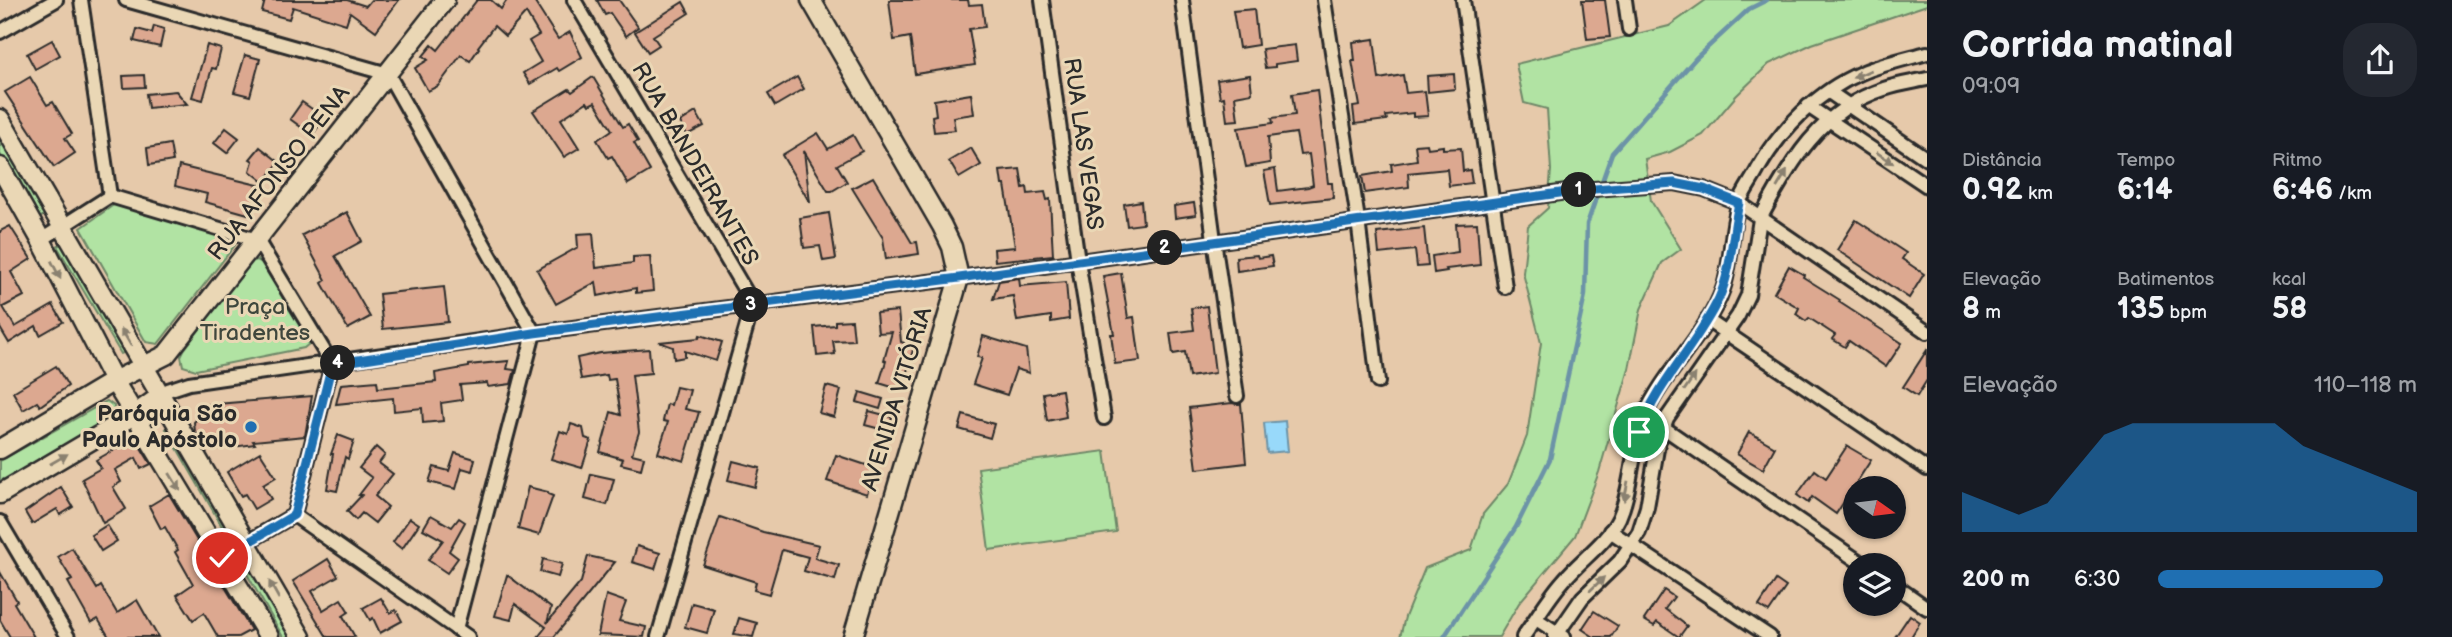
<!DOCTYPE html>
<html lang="pt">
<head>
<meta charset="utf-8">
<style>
  body { margin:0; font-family:"Balsamiq Sans",sans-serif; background:#242831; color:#f1f3f6; height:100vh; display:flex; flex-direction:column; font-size:26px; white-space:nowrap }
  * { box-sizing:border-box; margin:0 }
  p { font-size:23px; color:#9ea1a6 }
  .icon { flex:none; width:38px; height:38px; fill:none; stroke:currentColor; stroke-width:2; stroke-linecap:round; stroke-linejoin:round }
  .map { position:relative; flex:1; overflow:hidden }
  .details { display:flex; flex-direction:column; background:#171b24; width:525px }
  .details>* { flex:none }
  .needle { width:46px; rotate:104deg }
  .controls { position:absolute; left:1843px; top:476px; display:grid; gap:14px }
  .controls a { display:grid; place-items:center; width:63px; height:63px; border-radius:50%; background:#171b24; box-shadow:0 2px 5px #0004; font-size:35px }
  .pin { position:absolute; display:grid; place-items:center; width:60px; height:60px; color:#fff; margin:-30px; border:4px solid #fff; border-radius:50%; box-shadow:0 2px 7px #0007 }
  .km { position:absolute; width:35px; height:35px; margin:-18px; border-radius:50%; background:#222; color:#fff; font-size:19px; line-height:35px; text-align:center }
  .round { display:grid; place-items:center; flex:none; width:74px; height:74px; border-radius:28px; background:#242831 }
  .summary { display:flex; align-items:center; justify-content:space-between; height:119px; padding:0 35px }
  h1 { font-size:38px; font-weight:700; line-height:52px }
  .metrics { display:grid; grid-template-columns:repeat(3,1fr); gap:10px; height:119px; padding:7px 35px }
  .metrics div { display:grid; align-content:center }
  .metrics b { font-size:30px; font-weight:700 }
  .metrics small { font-size:19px; font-weight:400 }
  .metrics p { font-size:19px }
  .chart { height:196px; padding:14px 35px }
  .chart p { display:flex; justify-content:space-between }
  .chart svg { width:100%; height:126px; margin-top:7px; fill:#1f6fb2; opacity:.7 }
  ul { padding:0 35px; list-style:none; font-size:23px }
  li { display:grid; grid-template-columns:112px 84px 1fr; align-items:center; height:52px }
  li i { height:18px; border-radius:9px; background:#1f6fb2 }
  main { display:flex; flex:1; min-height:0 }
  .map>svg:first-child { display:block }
  .green { fill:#b1e3a3; stroke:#6e8767; stroke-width:2 }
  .water { fill:#98d9fa; stroke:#6c93a7; stroke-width:2 }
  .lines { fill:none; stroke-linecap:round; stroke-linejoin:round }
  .stream { stroke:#6c93a7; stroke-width:4.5 }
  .building { fill:#dca890; stroke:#2b2b2b; stroke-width:2 }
  .street-casing { stroke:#2b2b2b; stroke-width:18 }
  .secondary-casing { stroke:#2b2b2b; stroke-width:23 }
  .street { stroke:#ead7b5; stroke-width:12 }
  .secondary { stroke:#ead7b5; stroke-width:18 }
  .oneway { fill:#8a8170 }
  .route-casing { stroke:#fff; stroke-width:14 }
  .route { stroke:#1f6fb2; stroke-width:9 }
  .poi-dot { fill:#1f6fb2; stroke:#ead7b5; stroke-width:2.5 }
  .labels { text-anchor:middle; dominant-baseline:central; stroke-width:6; stroke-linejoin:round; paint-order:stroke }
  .street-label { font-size:23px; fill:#2b2b2b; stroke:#ead7b5 }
  .park-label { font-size:23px; fill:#3f473d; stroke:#ead7b5 }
  .poi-label { font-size:23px; font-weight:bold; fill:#2b2b2b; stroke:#ead7b5; text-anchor:end }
</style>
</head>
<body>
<main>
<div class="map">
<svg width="1927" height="637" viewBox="0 0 1927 637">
  <rect width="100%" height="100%" fill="#e6c9aa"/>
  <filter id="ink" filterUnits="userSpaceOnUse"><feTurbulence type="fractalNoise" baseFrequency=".0143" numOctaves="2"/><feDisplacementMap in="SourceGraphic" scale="14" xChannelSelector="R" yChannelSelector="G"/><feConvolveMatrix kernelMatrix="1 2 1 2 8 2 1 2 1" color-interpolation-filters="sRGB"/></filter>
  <g filter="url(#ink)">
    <g class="green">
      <path d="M1706,0H1927V5L1812,44L1769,64L1736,96L1703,135L1670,152L1645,159L1651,201L1681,249L1662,263L1641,309L1629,369L1599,472L1575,536L1519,603L1499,637H1400L1405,617L1425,568L1471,550L1483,514L1508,484L1527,436L1541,343L1523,273L1528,226L1548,208L1551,170L1547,109L1524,103L1516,64L1669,26Z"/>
      <path d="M0,131L47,214L37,219L0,154Z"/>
      <path d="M115,204L229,236L236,240L235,245L158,344L146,342L81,228Z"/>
      <path d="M67,241L130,349L121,354L57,246Z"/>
      <path d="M257,260L270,267L310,338V343L304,348L196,370L183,366L181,356L184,350L251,262Z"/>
      <path d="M107,401L114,406L113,414L108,419L6,479L0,480V461Z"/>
      <path d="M174,425L235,532L228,537L166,429Z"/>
      <path d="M1105,451L1116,532L989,550L978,468Z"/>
      <path d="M253,562L295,637H283L243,567Z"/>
    </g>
    <path class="water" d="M1285,421L1288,451L1267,453L1264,423Z"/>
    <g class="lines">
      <path class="stream" d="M1444,637L1516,527L1550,459L1585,295L1587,224L1612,153L1696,58L1749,9L1767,0"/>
    </g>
    <g class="building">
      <path d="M265,0H347L366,6L371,0H399L376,31L350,12L346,24L293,7L289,19L262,12Z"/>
      <path d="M477,0H491L501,9L507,0H538L535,3L558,39L570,32L582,57L559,71L557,68L530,84L523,73L541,62L529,41L539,35L526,13L505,36L494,26L478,47L479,48L470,61L461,55L438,86L428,91L415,68L428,60L423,56L432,45L438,50Z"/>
      <path d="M597,0H619L638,27L626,36L610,13L605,15Z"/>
      <path d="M889,0H968L969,5L982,4L985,27L969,29L975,65L915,74L910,37L894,40Z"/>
      <path d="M1582,0H1605L1610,37L1587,39Z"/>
      <path d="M683,2L689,13L653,36L659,45L648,52L635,32Z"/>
      <path d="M1254,9L1258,45L1239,48L1233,11Z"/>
      <path d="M154,26L164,29L160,47L134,41L137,29L152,33Z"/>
      <path d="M1374,39L1379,79L1403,75L1406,93L1425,91L1428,116L1413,117V113L1386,116L1387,120L1355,124L1353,107L1360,106L1352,61H1355L1353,42Z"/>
      <path d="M52,40L60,55L35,69L27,54Z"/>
      <path d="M207,45L221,49L216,69L212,68L203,100L192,97Z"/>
      <path d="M1295,45L1297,61L1275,64V67L1265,68L1262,49Z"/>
      <path d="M245,55L260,59L250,96L234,92Z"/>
      <path d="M1454,74L1455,89L1428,92L1427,76Z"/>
      <path d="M144,75L145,87L124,88L123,76Z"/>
      <path d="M1250,75L1252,93L1235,96L1238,120L1227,121L1224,97L1220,98L1217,80Z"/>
      <path d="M30,77L47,105L53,102L72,134L65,138L75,153L54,167L5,92Z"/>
      <path d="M593,77L623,127L628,124L638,141L634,143L650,171L628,184L612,156L608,158L597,140L612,130L595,102L589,105L587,102L561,119L579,148L564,157L533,111L569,89L572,92Z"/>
      <path d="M797,77L804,89L775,106L768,94Z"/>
      <path d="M1317,90L1328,183H1332L1333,198L1270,205L1264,171L1275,169L1278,191L1308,187L1313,185L1309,154L1300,155L1296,133L1268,137L1270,163L1246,167L1238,128L1273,123L1272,118L1295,115L1292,94Z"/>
      <path d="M176,91L187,104L148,108L146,94Z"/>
      <path d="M971,94L974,114L953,117L955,130L934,132L932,116L936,115L934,100Z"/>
      <path d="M302,102L325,118L312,135L290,119Z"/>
      <path d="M696,112L704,126L687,135L680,122Z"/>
      <path d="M226,128L239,138L227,153L214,143Z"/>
      <path d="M818,133L828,149L853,135L862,151L837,165L847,182L832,191H828L804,151L810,203L782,155Z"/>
      <path d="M170,144L173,161L149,165L147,148Z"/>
      <path d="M1427,144L1428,148L1443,146V149L1461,148L1463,171L1470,170L1472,183L1449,186L1447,169L1408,173L1409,187L1365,193L1362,176L1392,171L1391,164L1417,160L1415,145Z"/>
      <path d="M260,147L279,162L264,182L250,171L253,161L250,159Z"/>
      <path d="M971,148L981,165L959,178L949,161Z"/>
      <path d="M179,166L262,186L267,190L248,214L205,202L207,194L175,186Z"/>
      <path d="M1020,169L1023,188L1027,187L1028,194L1045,192L1047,200L1050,199L1053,255L995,261L994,249L1015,247L1005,185H1002L1000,171Z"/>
      <path d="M873,177L912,243L917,242L919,254L886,259L883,238L852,188Z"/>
      <path d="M1141,201L1143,224L1127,226L1124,204Z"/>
      <path d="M1194,203L1196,215L1175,218L1174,206Z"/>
      <path d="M347,212L362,241L335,256L370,317L348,329L322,283L326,280L302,235Z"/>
      <path d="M829,213L836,259L823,261L820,246L804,248L800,218Z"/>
      <path d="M1856,220L1906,253L1902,259L1924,274L1909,298L1837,250Z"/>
      <path d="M1477,223L1480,265L1446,269L1447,271L1434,273L1432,256L1458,252L1456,224Z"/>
      <path d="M10,226L31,259L11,272L24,296L3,307L15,327L53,305L63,322L40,335L36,326L9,343L0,328V231Z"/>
      <path d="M1424,228L1428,266L1417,267L1415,250L1379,254L1377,233Z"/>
      <path d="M593,233L596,268L633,263V257L650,256L653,291L636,293V288L598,296L596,282L556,304L537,270L578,247L577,234Z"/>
      <path d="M1257,255L1258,258L1271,256L1273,266L1237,271L1236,257Z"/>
      <path d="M1789,266L1804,275L1803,277L1840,300L1839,302L1902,343L1886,367L1849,341L1845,347L1832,339L1835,335L1809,318L1806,321L1796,314L1799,308L1774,293Z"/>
      <path d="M1121,273L1128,318L1134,317L1140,361L1115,364L1111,334H1114L1103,276Z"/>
      <path d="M1019,278L1020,286L1066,282L1069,319L1051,322V316L1017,321L1013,296L993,299L999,281Z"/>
      <path d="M444,287L448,322L383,329L379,294Z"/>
      <path d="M1207,306L1215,373L1189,377L1185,352L1173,354L1170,333L1194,330L1191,308Z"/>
      <path d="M898,311L901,342L914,346L902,390L879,383L886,361L884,360L892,332L878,333L876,313Z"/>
      <path d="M852,320L854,340L833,341L835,354L817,356L814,327L835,325V321Z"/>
      <path d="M700,335L722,342L716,361L685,351V357L674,359L673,347L659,342L699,338Z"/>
      <path d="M983,336L1026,349L1029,373L1016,369L1007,395L973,384L982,358L977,357Z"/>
      <path d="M649,349L651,373L632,375L639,432L632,454L644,457L641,469L621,464L623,459L600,452L611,412L621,415L615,379L608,380L607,375L581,379L577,358L600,353Z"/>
      <path d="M1927,350V380L1917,396L1903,387Z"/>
      <path d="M509,361L507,369L515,370L511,384L488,387L487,383L460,385L462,400L441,403L443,421L423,423L422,408L394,411L393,398L336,404L341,384L377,381L378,388L436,382L435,373L469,367V365Z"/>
      <path d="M56,366L68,386L40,406L37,402L23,410L13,392Z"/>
      <path d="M826,386L841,390L834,417L819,413Z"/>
      <path d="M676,387L690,390L685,409L699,412L684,461L658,453L668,422L663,421L667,404L671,405Z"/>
      <path d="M1062,390L1066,417L1047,421L1043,393Z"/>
      <path d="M860,392L883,399L880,409L857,402Z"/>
      <path d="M312,396L305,436L253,441L255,444L218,449L217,445L209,446L208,440L195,432L194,422L205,411V405Z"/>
      <path d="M1232,403L1241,404L1246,463L1197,469L1189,408Z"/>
      <path d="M869,411L892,417L888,431L865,425Z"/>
      <path d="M963,415L994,424L990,438L959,429Z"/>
      <path d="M571,424L583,428L585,438L591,440L582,468L551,459L560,431L568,434Z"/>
      <path d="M1749,432L1775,447L1763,469L1737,454Z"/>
      <path d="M338,435L354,441L348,459L345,457L337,491L327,489L333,454H331Z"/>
      <path d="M135,438L151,464L141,469L136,458L115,470L121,482L113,487L126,509L103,523L82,479L101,468L96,460Z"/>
      <path d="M1847,446L1871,460L1836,514L1812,497L1808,503L1797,495L1815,470L1826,478Z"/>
      <path d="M376,447L385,455L379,463L393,474L375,496L388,507L375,523L362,513L356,520L347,511L362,495H359L372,478L359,468Z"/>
      <path d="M260,452L276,477L263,485L271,499L254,509L245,494L241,496L227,472Z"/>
      <path d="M455,453L475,459L472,471L462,468L456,489L429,482L434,467L449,471Z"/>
      <path d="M836,455L875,468L867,494L827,481Z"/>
      <path d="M733,461L760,468L755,487L728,480Z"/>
      <path d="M591,474L614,479L607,505L585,499Z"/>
      <path d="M61,487L73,507L60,515L57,509L32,524L25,512Z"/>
      <path d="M528,487L548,492V494L553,496L539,535L518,529Z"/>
      <path d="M169,494L251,630L238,637H218L204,613L193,620L177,595L193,584L175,552L178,550L165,527L161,529L149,506Z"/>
      <path d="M431,515L452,527L459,518L465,522L449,551L458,558L447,573L428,560L443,540L423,529Z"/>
      <path d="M720,517L763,532L819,545L815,558L839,565L835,580L804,571L808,557L782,550L769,594L754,590L756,582L703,565Z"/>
      <path d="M410,518L419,524L402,549L393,542Z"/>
      <path d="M107,525L117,541L101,551L91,535Z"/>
      <path d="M637,546L660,553L655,569L632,562Z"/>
      <path d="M72,548L97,589L101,586L117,613L137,600L158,637H109L98,619L91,623L68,582L72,580L58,557Z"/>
      <path d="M588,556L615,562L554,637H538L546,627L515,604L511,620L495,616L507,575L551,608L547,623L581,582Z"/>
      <path d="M328,559L338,576L312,591L323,610L341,599L349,612L343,616L355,637H327L293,581Z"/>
      <path d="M543,559L562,564L558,577L540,572Z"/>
      <path d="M0,572L17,601L14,603L34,637H10L0,620Z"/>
      <path d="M1776,580L1786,587L1769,612L1759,606Z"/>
      <path d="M1664,590L1674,597L1665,609L1687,626L1679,637L1657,622L1654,626L1644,620Z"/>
      <path d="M606,595L626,602L619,621L646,627L644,637L598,635Z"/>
      <path d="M381,598L390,613L396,610L402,621L380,633L373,618L370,620L363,608Z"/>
      <path d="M692,603L714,609L707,633L685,627Z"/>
      <path d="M1594,611L1618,626L1611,637H1594L1582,629Z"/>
      <path d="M1910,615L1920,622L1911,637H1895Z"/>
      <path d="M739,618L757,623L753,637L734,634Z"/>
    </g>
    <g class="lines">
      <g class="street-casing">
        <g id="street">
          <path d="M81,0L110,196"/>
          <path d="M126,0L388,74L534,333L456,629"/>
          <path d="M574,0L753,304L658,637"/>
          <path d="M1042,0L1078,261L1104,418"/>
          <path d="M1182,0L1214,240L1237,396"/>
          <path d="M1324,0L1358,220L1378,382"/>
          <path d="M1463,0L1505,287"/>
          <path d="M1625,0L1629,29"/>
          <path d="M0,32L56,0"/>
          <path d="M1829,92L1927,159"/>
          <path d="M1808,106L1927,186"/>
          <path d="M41,240L110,196L257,240L332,364L294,515L222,557"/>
          <path d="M1707,320L1927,469"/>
          <path d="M162,395L168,390L189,383L534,333L959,278L1581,190L1674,183L1704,189L1739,203L1927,332"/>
          <path d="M1645,415L1864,565"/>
          <path d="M294,515L468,637"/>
          <path d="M0,522L68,637"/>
          <path d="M1610,531L1770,637"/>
          <path d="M1894,585L1927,608"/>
          <path d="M1536,619L1564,637"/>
          <path d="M1523,637C1536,619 1548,598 1563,581C1581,559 1606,544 1619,518C1633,486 1631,448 1645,415C1665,370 1706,336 1723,289C1732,263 1730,233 1738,206C1742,193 1752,181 1758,169C1781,129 1818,91 1861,73C1882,64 1905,59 1927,53"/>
          <path d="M1555,637L1582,598L1620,561L1639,532L1647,507L1658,443L1667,418L1738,316L1748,295L1760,219C1789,164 1821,109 1884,89C1898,84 1913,82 1927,79"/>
        </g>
      </g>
      <g class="secondary-casing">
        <g id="secondary">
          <path d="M811,0L942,226L952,247L959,278L853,637"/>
          <path d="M0,119L301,637"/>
          <path d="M0,167L41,240L114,381L269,637"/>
          <path d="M0,449L114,381L166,355L445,0"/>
          <path d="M0,494L134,415L162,395"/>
        </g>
      </g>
      <use href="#street" class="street"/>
      <use href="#secondary" class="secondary"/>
    </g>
    <defs><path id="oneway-solid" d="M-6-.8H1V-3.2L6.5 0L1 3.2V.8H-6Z" transform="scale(1.75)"/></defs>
    <g class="oneway">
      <use href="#oneway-solid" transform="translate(1862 74) rotate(157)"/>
      <use href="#oneway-solid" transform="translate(1885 158) rotate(34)"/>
      <use href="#oneway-solid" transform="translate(1782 179) rotate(-59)"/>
      <use href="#oneway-solid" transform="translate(56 270) rotate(63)"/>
      <use href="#oneway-solid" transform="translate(126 337) rotate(-120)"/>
      <use href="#oneway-solid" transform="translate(1690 382) rotate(-55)"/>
      <use href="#oneway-solid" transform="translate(59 459) rotate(-30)"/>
      <use href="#oneway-solid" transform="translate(175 482) rotate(58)"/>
      <use href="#oneway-solid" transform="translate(1626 491) rotate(101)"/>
      <use href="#oneway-solid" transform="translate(1597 584) rotate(-44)"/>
      <use href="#oneway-solid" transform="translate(274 590) rotate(-119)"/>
    </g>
  </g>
  <g class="lines" filter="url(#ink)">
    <g class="route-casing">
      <path id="route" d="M222,558L294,515L332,364L534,333L959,278L1581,190L1674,183L1704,189L1739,203C1732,234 1732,269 1719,298C1697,345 1658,381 1639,432"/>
    </g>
    <use href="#route" class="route"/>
  </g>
  <circle class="poi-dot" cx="251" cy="427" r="7"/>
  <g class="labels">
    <g class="street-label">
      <text transform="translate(1083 144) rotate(82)">RUA LAS VEGAS</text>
      <text transform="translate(695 164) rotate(60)">RUA BANDEIRANTES</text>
      <text transform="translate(279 173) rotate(-52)">RUA AFONSO PENA</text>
      <text transform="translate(897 399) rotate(-73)">AVENIDA VITÓRIA</text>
    </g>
    <g class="park-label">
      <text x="255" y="307">Praça<tspan x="255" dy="26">Tiradentes</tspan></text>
    </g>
    <g class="poi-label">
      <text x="237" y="414">Paróquia São<tspan x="237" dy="26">Paulo Apóstolo</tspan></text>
    </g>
  </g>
</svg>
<div class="controls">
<a><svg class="needle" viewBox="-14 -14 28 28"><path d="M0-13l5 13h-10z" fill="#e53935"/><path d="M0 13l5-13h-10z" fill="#9ea1a6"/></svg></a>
<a><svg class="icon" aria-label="layers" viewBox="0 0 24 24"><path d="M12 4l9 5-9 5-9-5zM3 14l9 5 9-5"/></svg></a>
</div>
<div class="pin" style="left:1639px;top:432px;background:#1e9e55"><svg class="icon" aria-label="arrive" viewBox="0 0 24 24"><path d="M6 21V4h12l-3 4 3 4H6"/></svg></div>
<div class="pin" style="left:222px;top:558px;background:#d93025"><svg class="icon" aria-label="check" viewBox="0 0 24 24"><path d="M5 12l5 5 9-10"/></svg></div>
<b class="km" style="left:1579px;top:190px">1</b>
<b class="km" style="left:1165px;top:248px">2</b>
<b class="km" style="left:751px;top:305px">3</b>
<b class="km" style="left:338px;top:363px">4</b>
</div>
<section class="details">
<div class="summary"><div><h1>Corrida matinal</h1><p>09:09</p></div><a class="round"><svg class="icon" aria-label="share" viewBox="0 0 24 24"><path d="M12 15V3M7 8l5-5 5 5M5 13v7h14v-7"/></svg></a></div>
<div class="metrics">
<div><p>Distância</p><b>0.92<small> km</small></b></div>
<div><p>Tempo</p><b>6:14</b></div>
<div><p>Ritmo</p><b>6:46<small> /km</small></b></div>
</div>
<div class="metrics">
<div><p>Elevação</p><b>8<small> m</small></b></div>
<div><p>Batimentos</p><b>135<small> bpm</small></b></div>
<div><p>kcal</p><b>58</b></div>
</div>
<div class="chart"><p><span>Elevação</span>110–118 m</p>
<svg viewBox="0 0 160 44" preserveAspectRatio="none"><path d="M0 44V30L10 34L20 38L30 34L40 22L50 10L60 6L70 6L80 6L90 6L100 6L110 6L120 14L130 18L140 22L150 26L160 30V44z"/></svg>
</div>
<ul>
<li><b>200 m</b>6:30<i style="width:87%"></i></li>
</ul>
</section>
</main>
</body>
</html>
